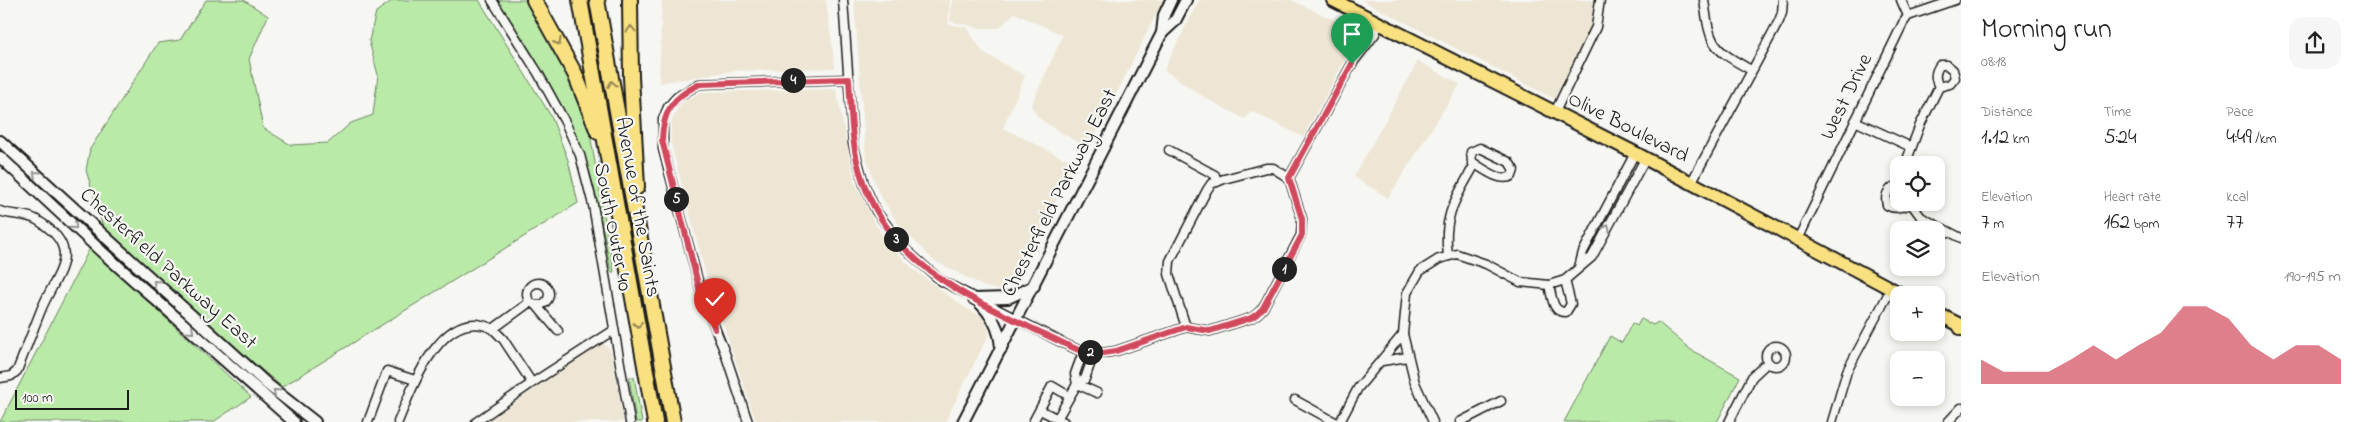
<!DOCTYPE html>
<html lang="en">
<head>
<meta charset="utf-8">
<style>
  body { margin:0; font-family:"Indie Flower",sans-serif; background:#f6f6f6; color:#222; height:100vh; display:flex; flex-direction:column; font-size:19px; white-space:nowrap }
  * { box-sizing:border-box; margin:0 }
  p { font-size:16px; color:#767676 }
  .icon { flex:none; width:28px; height:28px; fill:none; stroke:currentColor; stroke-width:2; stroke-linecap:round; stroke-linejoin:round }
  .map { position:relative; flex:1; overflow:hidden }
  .panel { display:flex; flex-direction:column; background:#fff; width:400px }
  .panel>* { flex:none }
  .buttons { position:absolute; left:1890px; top:156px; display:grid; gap:10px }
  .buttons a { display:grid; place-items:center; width:55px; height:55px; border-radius:10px; background:#fff; box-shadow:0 2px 8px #0003; font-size:25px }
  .scale { position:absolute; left:15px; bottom:12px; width:114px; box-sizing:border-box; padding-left:5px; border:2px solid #1c1c1c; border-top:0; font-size:14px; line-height:18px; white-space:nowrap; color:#1c1c1c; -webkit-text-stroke:4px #f6f6f2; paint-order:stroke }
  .pin { position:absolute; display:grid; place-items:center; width:42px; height:42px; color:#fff; margin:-51px -21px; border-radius:50% 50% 50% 0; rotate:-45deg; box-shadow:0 0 5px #0007 }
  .pin .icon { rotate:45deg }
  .km { position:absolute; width:25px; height:25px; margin:-12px; border-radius:50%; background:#222; color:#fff; font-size:14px; line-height:25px; text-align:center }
  .round { display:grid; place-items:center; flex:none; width:52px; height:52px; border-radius:15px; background:#f6f6f6 }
  .summary { display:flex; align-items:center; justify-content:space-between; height:85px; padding:0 20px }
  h1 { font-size:28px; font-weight:600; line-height:38px }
  .metrics { display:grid; grid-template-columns:repeat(3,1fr); gap:8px; height:85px; padding:5px 20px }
  .metrics div { display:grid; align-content:center }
  .metrics b { font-size:21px; font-weight:600 }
  .metrics small { font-size:14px; font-weight:400 }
  .metrics p { font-size:14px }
  .chart { height:140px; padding:10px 20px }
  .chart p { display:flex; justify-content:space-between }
  .chart svg { width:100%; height:90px; margin-top:5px; fill:#d1495b; opacity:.7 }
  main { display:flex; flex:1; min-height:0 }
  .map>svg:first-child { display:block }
  .built { fill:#eee6d5 }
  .green { fill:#baeaa8; stroke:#6b8362 }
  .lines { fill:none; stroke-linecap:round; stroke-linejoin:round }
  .minor-casing { stroke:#1c1c1c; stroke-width:11 }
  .tertiary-casing { stroke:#1c1c1c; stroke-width:14 }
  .primary-casing { stroke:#1c1c1c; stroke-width:16 }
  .motorway-casing { stroke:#1c1c1c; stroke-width:18 }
  .minor { stroke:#f6f6f2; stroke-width:8 }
  .tertiary { stroke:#f6f6f2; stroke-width:10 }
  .primary { stroke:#f9e181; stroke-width:12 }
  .motorway { stroke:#f9e181; stroke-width:14 }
  .oneway { stroke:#968854 }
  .oneway2 { stroke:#949492 }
  .route-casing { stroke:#fff; stroke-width:10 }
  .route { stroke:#d1495b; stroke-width:6 }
  .labels { text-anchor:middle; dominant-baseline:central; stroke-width:4.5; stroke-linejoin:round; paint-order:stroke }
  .street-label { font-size:21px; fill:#1c1c1c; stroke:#f6f6f2 }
</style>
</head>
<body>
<main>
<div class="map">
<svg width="1961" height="422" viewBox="0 0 1961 422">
  <rect width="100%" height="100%" fill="#f6f6f2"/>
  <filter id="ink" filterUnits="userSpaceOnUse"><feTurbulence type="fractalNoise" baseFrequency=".02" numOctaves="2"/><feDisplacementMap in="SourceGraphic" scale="10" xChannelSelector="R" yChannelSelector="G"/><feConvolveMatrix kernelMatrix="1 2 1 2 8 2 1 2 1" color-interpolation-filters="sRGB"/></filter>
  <g filter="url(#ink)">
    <g class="built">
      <path d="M662,0H826L835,68L733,71L659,83Z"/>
      <path d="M854,0H950L948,24L966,27L983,52L1025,76L1003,128L1075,164L1015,280L1002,291L985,287L933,260L899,225L878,192L866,157Z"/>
      <path d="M952,0H1163L1089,149L1050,126L1039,118L1031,106L1063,35L1014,13L999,28H978L950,21Z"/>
      <path d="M1199,0H1291L1360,32L1303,137L1251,111L1245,119L1207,99L1164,70Z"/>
      <path d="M1361,0H1594L1592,27L1556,97L1553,98Z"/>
      <path d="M1418,61L1460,84L1388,198L1354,177Z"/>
      <path d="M836,89L854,180L874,222L888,243L913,269L964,307L985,318L989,334L945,422H756L723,323L713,301L671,144V123L675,113L681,103L701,92Z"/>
      <path d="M599,344H604L609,348L612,356L624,422H486Z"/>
    </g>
    <g class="green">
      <path d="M206,0H244L268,16L249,59L263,128L291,145L328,143L351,123L373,115L378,75L369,41L376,12L393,0H479L551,116L568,160L578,203L282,387L227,340L103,227L86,170L90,149L158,43L180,40Z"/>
      <path d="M498,0H525C552,41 574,81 589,128L614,272H611C604,237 599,199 587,164C566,105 532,52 498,0Z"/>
      <path d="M90,248L251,397L213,422H0Z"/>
      <path d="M1641,319L1653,325L1658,322L1691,350L1740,377L1717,422H1564L1610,336L1622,343L1632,323L1637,326Z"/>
      <path d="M629,377H634L642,422H636Z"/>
    </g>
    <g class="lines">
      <g class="minor-casing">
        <g id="minor">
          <path d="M492,0L538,73L565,122L580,155L593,205L630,422"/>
          <path d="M843,0L853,144L864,184L876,211L905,249L940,280L1065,344L1083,352L1103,353L1116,351L1186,327L1210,331L1251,318L1257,314L1263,308L1301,235L1302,219L1289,178L1352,64L1375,34L1379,22"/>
          <path d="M1704,0C1710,45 1711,48 1751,70"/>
          <path d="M1901,0L1908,16"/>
          <path d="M1555,112L1596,27L1600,0"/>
          <path d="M1855,121L1911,147"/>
          <path d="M1480,148L1509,162L1514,170L1512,176C1500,183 1482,168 1472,162L1471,152Z"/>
          <path d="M1169,150L1215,175L1217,182"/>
          <path d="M1905,165L1920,125L1939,87L1950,84L1955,78L1953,70L1947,65H1940C1934,73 1935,79 1939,87"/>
          <path d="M1691,183L1779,21L1782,13L1783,0"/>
          <path d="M1899,184C1889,188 1884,194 1887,205C1895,210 1902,207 1910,204"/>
          <path d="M1910,202L1921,217L1961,238"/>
          <path d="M0,211C12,216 25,213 37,220C86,250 56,273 41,310C33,330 25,351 17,371L11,376L0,378"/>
          <path d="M1798,239L1903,23L1908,16L1955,0"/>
          <path d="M1448,255C1442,215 1457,197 1475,164"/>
          <path d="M1579,267L1583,252L1635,153"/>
          <circle cx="538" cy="294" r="11"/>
          <path d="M1549,285C1552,296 1552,313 1566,312L1571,304L1565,280"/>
          <path d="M537,306L558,331"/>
          <path d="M1186,327L1169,274L1170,261L1207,190L1211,184L1224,179L1266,168H1273L1289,178"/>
          <path d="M493,329L503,339L532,383"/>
          <path d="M1403,334L1415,383L1433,422"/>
          <circle cx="1776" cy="356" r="10"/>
          <path d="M1382,361L1408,357"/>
          <path d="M1077,384L1075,374L1083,352"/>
          <path d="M1077,384L1097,393"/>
          <path d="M1295,400L1335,422"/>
          <path d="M1040,410L1064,422"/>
          <path d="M1057,419L1077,384L1085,379L1094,353"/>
          <path d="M368,422L387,371L415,380"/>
          <path d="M398,422C412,387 443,303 493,329L530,302"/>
          <path d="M476,422L532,383L614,330"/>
          <path d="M748,422L725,353L701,292L663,149V119L668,107L677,97L699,84L849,79"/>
          <path d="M1033,422L1052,386L1069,396"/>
          <path d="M1340,422L1358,388L1403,334L1407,293L1420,271L1439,259L1457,254L1486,264L1520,282L1549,285L1565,280L1592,257L1645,159"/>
          <path d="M1460,422L1501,401"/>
          <path d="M1729,422L1752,377L1768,362"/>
          <path d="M1832,422L1847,371L1891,289"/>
          <path d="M1948,422L1961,408"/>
        </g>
      </g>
      <g class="tertiary-casing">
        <g id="tertiary">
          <path d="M1162,33L1175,21L1186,0"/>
          <path d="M0,141L268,385L315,422"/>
          <path d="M0,157L102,252L294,422"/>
          <path d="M974,299L1008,298L1034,286"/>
          <path d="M977,300C992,315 1000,328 1001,349"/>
          <path d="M963,422L1162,33L1164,15L1171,0"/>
        </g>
      </g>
      <g class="primary-casing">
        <g id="primary">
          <path d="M1333,0L1635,153L1903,295"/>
          <path d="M1936,313L1958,324L1961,329"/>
        </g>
      </g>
      <g class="motorway-casing">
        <g id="motorway">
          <path d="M534,0L575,74L598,132"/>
          <path d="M580,0L655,422"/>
          <path d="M597,0L673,422"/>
          <path d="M630,0L631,77L637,187"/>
        </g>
      </g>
      <use href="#minor" class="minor"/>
      <use href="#tertiary" class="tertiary"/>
      <use href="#primary" class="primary"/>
      <use href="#motorway" class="motorway"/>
    </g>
    <defs><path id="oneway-chevron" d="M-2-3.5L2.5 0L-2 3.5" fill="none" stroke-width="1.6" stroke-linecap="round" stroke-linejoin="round" transform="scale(1.25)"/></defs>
    <g class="oneway">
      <use href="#oneway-chevron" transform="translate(631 29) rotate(-91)"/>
      <use href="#oneway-chevron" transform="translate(558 42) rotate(60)"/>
      <use href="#oneway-chevron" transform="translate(612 84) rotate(-100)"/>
      <use href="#oneway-chevron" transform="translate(638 325) rotate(80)"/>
    </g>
    <g class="oneway2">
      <use href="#oneway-chevron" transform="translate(36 174) rotate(-138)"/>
      <use href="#oneway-chevron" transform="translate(74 226) rotate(43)"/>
      <use href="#oneway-chevron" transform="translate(1607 228) rotate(-62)"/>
      <use href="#oneway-chevron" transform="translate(156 283) rotate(-138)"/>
      <use href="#oneway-chevron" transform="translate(191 331) rotate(42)"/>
      <use href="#oneway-chevron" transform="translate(276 392) rotate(-141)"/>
    </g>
  </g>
  <g class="lines" filter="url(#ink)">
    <g class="route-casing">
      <path id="route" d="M715,329L700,292L662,140C663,110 673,97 700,84L849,79C851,109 851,140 859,169C887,270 981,303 1065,344L1083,352L1103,353L1116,351L1186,327L1210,331L1251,318L1257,314L1263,308L1302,235V219L1289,178L1352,64"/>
    </g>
    <use href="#route" class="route"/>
  </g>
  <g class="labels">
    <g class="street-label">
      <text transform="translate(1847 97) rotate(-64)">West Drive</text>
      <text transform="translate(1628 128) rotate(27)">Olive Boulevard</text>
      <text transform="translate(1060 193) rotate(-63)">Chesterfield Parkway East</text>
      <text transform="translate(637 207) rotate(80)">Avenue of the Saints</text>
      <text transform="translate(612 227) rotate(79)">South Outer 40</text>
      <text transform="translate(168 269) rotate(42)">Chesterfield Parkway East</text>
    </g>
  </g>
</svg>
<div class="buttons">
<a><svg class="icon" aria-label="locate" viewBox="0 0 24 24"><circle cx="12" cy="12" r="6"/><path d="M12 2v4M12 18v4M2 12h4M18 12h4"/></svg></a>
<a><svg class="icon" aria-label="layers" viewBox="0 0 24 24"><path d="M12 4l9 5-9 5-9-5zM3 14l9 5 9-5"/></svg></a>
<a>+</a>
<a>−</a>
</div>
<div class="scale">100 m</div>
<div class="pin" style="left:1352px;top:64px;background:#1e9e55"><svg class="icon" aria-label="arrive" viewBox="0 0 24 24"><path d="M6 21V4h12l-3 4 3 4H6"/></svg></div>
<div class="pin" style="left:715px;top:329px;background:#d93025"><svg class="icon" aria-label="check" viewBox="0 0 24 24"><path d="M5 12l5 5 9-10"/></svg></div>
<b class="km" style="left:1284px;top:269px">1</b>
<b class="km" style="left:1090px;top:352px">2</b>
<b class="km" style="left:896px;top:239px">3</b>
<b class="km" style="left:793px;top:80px">4</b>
<b class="km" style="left:676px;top:199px">5</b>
</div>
<section class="panel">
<div class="summary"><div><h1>Morning run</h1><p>08:18</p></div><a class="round"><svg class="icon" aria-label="share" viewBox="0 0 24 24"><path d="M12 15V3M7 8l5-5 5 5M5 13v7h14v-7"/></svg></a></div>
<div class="metrics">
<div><p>Distance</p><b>1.12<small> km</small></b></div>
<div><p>Time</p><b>5:24</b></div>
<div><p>Pace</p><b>4:49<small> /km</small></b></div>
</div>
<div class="metrics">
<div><p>Elevation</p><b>7<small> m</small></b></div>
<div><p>Heart rate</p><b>162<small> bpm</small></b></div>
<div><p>kcal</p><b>77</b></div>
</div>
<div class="chart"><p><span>Elevation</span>190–195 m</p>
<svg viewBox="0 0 160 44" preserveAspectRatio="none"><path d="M0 44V32L10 38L20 38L30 38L40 32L50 25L60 32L70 25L80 19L90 6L100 6L110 12L120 25L130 32L140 25L150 25L160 32V44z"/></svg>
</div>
</section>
</main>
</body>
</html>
